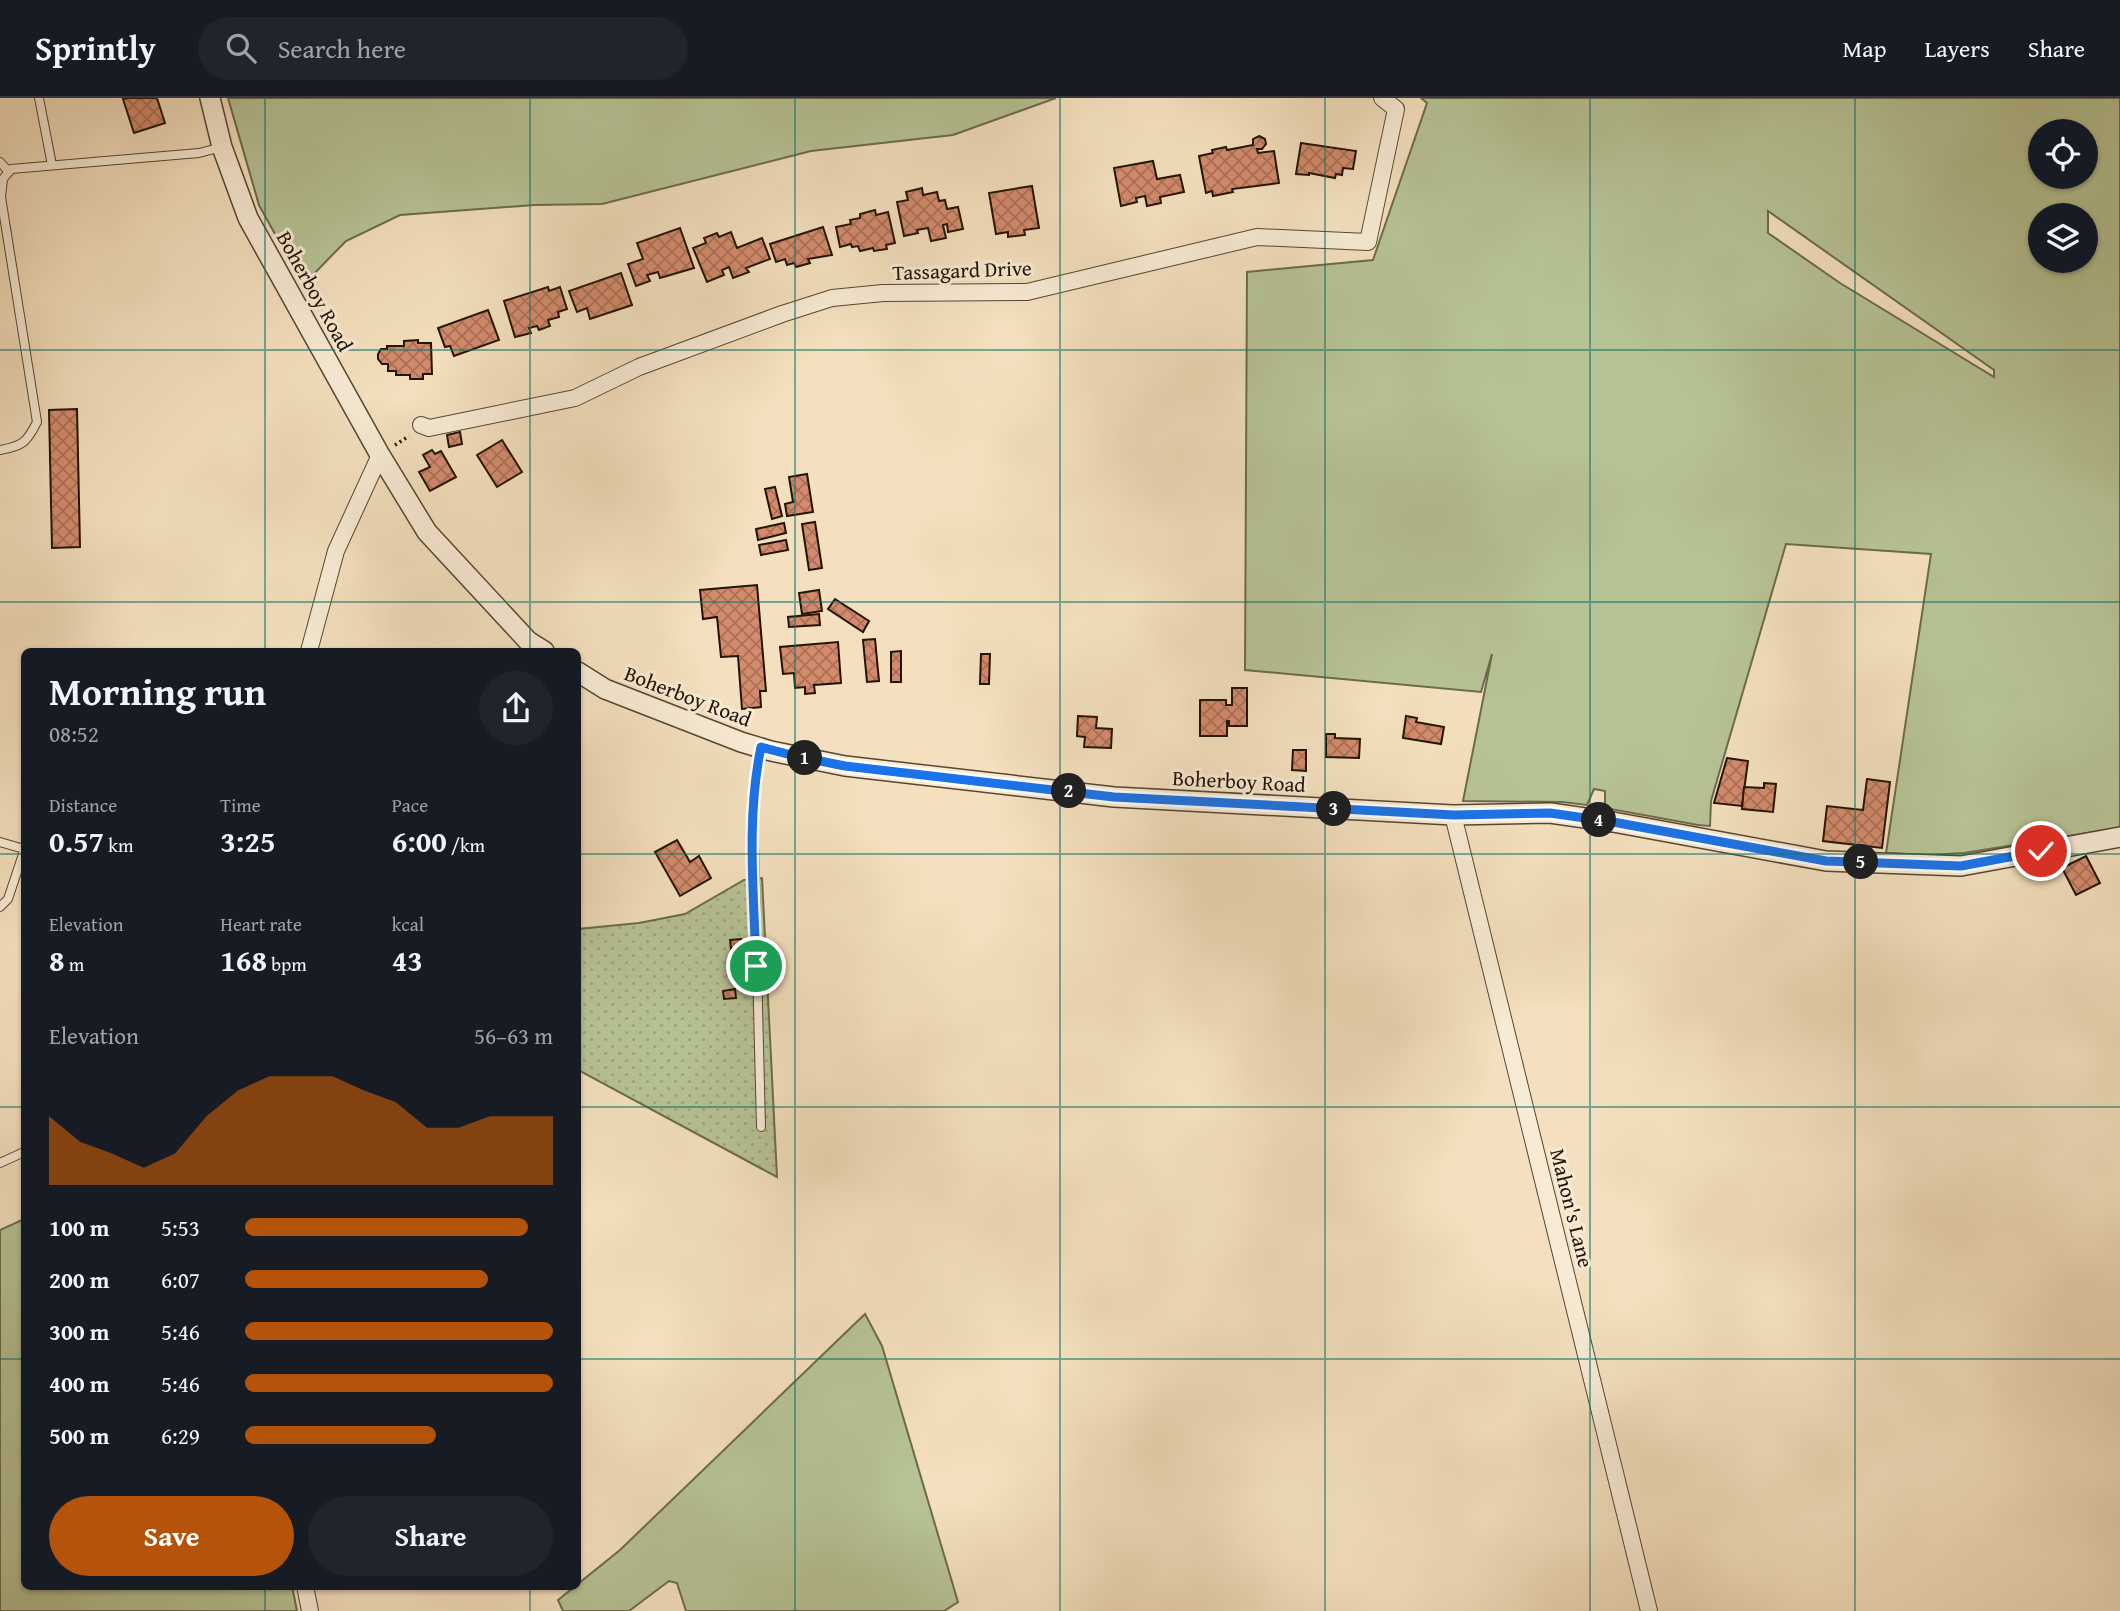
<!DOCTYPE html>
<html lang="en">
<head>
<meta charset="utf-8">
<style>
  body { margin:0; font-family:"Gentium Book Plus",serif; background:#20242c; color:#f1f3f6; height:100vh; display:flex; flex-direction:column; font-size:26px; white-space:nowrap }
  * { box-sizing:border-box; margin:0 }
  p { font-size:23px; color:#9ea1a6 }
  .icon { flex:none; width:38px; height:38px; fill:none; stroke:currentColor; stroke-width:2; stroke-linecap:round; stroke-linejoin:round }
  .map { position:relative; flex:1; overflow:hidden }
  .panel { position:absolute; left:21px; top:550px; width:560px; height:942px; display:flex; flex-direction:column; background:#171b24; border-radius:10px; box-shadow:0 2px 5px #0004 }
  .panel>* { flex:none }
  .fabs { position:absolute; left:2028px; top:21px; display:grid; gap:14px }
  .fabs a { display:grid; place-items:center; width:70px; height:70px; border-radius:50%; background:#171b24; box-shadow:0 2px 5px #0004; font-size:35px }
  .pin { position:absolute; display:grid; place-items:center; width:60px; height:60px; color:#fff; margin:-30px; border:4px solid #fff; border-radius:50%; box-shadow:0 2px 7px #0007 }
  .km { position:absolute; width:35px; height:35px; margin:-18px; border-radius:50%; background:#222; color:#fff; font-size:19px; line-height:35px; text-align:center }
  .round { display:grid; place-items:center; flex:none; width:74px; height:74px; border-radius:37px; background:#20242c }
  .overview { display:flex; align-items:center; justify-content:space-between; height:119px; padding:0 28px }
  h1 { font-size:38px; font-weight:700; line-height:52px }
  .figures { display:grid; grid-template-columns:repeat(3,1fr); gap:10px; height:119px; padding:7px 28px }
  .figures div { display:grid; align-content:center }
  .figures b { font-size:30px; font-weight:700 }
  .figures small { font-size:19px; font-weight:400 }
  .figures p { font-size:19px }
  .chart { height:196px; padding:14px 28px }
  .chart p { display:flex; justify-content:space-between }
  .chart svg { width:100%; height:126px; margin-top:7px; fill:#b45309; opacity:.7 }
  .cta { display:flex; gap:14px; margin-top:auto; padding:14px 28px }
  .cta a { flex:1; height:80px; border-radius:42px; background:#b45309; color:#fff; font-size:28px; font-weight:700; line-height:80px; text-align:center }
  .cta a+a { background:#20242c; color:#f1f3f6 }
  ul { padding:0 28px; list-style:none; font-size:23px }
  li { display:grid; grid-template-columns:112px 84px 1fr; align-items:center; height:52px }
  li i { height:18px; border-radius:9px; background:#b45309 }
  header { display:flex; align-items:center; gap:42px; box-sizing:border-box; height:98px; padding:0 35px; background:#171b24; border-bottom:2px solid #363941 }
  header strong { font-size:33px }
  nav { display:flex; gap:38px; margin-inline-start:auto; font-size:24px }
  .search { width:490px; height:63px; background:#20242c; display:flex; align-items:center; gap:18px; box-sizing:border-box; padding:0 24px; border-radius:38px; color:#9ea1a6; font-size:26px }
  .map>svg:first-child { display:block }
  .grass { fill:#b7c395; stroke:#6c6b4c; stroke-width:2; fill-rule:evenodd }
  .garden { fill:url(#garden-dots); stroke:#6c6b4c; stroke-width:2 }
  .building { fill:url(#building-cross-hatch); stroke:#221303; stroke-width:2 }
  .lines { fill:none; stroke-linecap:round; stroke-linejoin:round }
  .service-casing { stroke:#564632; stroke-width:10 }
  .minor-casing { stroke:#564632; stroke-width:18 }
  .tertiary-casing { stroke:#564632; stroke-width:22 }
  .path { stroke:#221303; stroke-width:3.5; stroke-dasharray:2 3.5; stroke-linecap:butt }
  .service { stroke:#f8ebd5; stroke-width:8 }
  .minor { stroke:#f8ebd5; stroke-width:16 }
  .tertiary { stroke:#f8ebd5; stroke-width:19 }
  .route-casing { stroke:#fff; stroke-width:14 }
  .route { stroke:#1a73e8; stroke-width:9 }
  .grid { fill:none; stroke:#0f766e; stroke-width:2; stroke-opacity:0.55 }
  .labels { text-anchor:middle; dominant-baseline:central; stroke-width:6; stroke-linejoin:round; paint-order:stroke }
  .street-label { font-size:21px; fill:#221303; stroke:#f8ebd5 }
</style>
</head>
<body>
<header>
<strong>Sprintly</strong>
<div class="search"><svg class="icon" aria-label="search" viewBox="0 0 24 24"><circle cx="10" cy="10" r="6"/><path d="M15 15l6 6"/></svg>Search here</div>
<nav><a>Map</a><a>Layers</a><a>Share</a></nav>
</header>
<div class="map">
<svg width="2120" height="1513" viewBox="0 0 2120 1513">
  <defs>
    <pattern id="garden-dots" width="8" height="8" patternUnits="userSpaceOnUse" patternTransform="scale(1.75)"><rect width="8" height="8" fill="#b7c395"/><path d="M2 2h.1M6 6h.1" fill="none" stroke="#9da77f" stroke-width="1.8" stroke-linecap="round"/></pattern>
    <pattern id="building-cross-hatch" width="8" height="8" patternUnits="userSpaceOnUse" patternTransform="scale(1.75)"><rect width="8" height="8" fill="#d38b6c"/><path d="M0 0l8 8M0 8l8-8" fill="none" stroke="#ab7057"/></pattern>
  </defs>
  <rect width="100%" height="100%" fill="#f4e0be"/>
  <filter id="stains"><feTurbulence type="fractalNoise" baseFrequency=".00286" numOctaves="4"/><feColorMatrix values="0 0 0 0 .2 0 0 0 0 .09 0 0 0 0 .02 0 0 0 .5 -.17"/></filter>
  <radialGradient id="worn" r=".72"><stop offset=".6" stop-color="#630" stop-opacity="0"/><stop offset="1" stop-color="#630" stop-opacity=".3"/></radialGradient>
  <g class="grass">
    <path d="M228,0H1056L953,37L811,53L602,106L534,107L400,117L346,143L303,187L259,107Z"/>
    <path d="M1421,0H2120V730L1964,755L1929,757L1886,755L1931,456L1786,446L1711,703L1710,728L1698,727L1605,710V693L1594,691L1587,707L1562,704L1463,703L1492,556L1481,594L1245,572L1247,174L1373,162L1427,5ZM2040,33H2086V79H2040ZM1768,113L1994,272V279L1840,185L1768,135ZM2040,117H2086V163H2040Z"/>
    <path d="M24,1121V1488H292L297,1513H0V1132Z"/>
    <path d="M865,1216L882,1248L958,1504L944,1513H686L677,1485L669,1483L629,1513H563L558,1502L620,1452Z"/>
  </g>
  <path class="garden" d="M762,780L777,1079L578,972V831L639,825L685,816L744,782Z"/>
  <g class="building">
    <path d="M128,0H157L165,25L134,35L123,1Z"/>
    <path d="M1259,38L1265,41L1266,46L1262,51H1257L1258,55L1274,53L1279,85L1232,91L1233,94L1213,98L1212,93L1206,95L1199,58L1213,55L1212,52L1226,49L1227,52L1253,47V41Z"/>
    <path d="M1301,45L1356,53L1353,71L1343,70L1342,77L1336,76L1335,80L1309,75V77L1296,76Z"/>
    <path d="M1153,63L1157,81L1180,77L1184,94L1160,99L1161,105L1147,108L1145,98L1136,100L1137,104L1121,108L1114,70Z"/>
    <path d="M1032,88L1039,130L1024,132L1025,137L1008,139V134L996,136L989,95Z"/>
    <path d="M922,90L923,97L937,94L939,103L945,102L947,111L958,109L963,131L948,134L947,126L943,127L946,140L931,143L928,130L917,132L918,135L904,138L897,104L908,102L906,94Z"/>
    <path d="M875,112L876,117L888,114L895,145L886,147L887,151L874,153L873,150L860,153L858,148L852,149L851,146L840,149L836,129L851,126L850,122L860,120V116Z"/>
    <path d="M823,129L832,157L808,161L810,165L796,169L794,165L787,167L785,161L776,164L770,146Z"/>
    <path d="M680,130L694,170L660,180L658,174L647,177L650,183L636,188L628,166L643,161L637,145Z"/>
    <path d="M731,134L737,150L762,140L770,161L746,170L749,174L733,180L729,169L722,172L724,177L707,184L693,150L706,145L704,140L717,135L719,139Z"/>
    <path d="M621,175L632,207L590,221L587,210L577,214L569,193Z"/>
    <path d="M548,189L549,193L560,189L567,211L558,214L559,219L548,222L550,228L539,232L537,228L529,230L531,235L515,239L504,203Z"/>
    <path d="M488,212L499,242L454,258L450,248L445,249L438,230Z"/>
    <path d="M418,242V245H431L432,276H423V281H410V277H396V273H388V266H382L378,261V256L381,251H387V248H404V243Z"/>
    <path d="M77,311L80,449L52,450L49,312Z"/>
    <path d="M460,334L462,346L449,349L447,337Z"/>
    <path d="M502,342L522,374L497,389L477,357Z"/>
    <path d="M432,352L435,356L441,353L456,379L430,393L419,374L430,369L423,357Z"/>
    <path d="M807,376L813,414L787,418L785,406L793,404L789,379Z"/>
    <path d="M775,389L782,418L772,421L765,391Z"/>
    <path d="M815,424L822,470L809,472L802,426Z"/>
    <path d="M784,425L786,435L758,442L756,431Z"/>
    <path d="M786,442L788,452L761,457L759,447Z"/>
    <path d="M757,487L766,593H760L761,609L742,611L738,558L721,559L717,519L703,521L700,492Z"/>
    <path d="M819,492L822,513L802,516L799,495Z"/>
    <path d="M835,501L869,523L863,534L828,511Z"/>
    <path d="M819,516L820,527L789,529L788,519Z"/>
    <path d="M875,541L879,583L867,584L863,542Z"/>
    <path d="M838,544L841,585L814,587L815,595L805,596V589L795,590L794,575L783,576L780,549Z"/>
    <path d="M901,553V584H891V554Z"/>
    <path d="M981,556H990L989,586H980Z"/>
    <path d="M1232,590H1247V628H1229V623H1227V638H1200V602H1226V607H1232Z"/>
    <path d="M1078,618L1097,619L1096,630L1112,631L1111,650L1084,649L1085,639L1077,638Z"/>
    <path d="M1406,618L1417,620L1416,624L1444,629L1441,646L1403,640Z"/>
    <path d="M1326,636H1335V640L1360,641L1359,660L1326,659Z"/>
    <path d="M1293,652H1306V673L1292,672Z"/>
    <path d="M1727,660L1748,663L1742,708L1714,705Z"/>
    <path d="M1867,681L1890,684L1882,750L1823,743L1827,708L1863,712Z"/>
    <path d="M1764,685L1776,686L1773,714L1742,711L1744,689L1764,690Z"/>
    <path d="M677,742L690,764L699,758L711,780L680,798L655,754Z"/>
    <path d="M2086,758L2100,785L2076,797L2062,770Z"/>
    <path d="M741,841V850L731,851L730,842Z"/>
    <path d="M735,891L736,900L724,901L723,893Z"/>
  </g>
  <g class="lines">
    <g class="service-casing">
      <g id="service">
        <path d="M39,0L52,67"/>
        <path d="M0,64L9,74"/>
        <path d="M0,352C23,348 27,344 37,324L1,99L3,81L11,71L199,55L222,49"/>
        <path d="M760,652L755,677L753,706L761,1029"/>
        <path d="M0,744L24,751"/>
        <path d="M0,809L8,801L24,753"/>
        <path d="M0,1065L24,1054"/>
      </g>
    </g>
    <g class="minor-casing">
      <g id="minor">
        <path d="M421,327L429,330L575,300L639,269L782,216L832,200L883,195L1027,194L1257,139L1368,144L1396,11L1382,0"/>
        <path d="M309,553L336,453L380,357"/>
        <path d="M1453,717L1649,1513"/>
        <path d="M305,1488L310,1513"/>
      </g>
    </g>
    <g class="tertiary-casing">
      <g id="tertiary">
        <path d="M210,0L222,49L248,120L380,357L427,434L528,543L544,553"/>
        <path d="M578,574L605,591L741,644L771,653L845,668L1114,699L1453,717L1550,715L1613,724L1826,763L1961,768L2120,739"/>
      </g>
    </g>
    <path class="path" d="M395,347L409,338"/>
    <use href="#service" class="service"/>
    <use href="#minor" class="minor"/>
    <use href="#tertiary" class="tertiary"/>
  </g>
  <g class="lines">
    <g class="route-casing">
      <path id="route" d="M756,868C754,796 746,721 761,649L795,658L845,668L1114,699L1454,717L1550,715L1613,724L1826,763L1961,768L2041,753"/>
    </g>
    <use href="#route" class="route"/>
  </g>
  <path class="grid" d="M265,0V553M530,0V553M795,0V1513M1060,0V1513M1325,0V1513M1590,0V1513M1855,0V1513M0,252H2120M0,504H2120M0,756H24M578,756H2120M0,1009H24M578,1009H2120M0,1261H24M578,1261H2120M265,1488V1513M530,1488V1513"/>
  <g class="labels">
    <g class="street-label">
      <text transform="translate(962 172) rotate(-2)">Tassagard Drive</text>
      <text transform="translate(315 193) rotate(61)">Boherboy Road</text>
      <text transform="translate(688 598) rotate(21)">Boherboy Road</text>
      <text transform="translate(1239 683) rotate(3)">Boherboy Road</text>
      <text transform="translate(1572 1110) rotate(76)">Mahon's Lane</text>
    </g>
  </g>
  <rect width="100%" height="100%" filter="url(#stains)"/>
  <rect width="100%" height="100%" fill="url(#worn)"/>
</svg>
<div class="fabs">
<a><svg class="icon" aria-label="locate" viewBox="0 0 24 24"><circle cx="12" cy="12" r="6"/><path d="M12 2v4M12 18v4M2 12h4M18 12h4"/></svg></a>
<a><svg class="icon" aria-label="layers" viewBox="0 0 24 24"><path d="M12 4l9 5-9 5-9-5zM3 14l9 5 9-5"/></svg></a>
</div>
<div class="pin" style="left:756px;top:868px;background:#1e9e55"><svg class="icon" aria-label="arrive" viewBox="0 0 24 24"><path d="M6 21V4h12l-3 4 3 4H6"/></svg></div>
<div class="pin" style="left:2041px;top:753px;background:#d93025"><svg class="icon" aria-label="check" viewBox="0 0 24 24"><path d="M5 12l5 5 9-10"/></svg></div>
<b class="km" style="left:805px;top:660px">1</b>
<b class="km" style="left:1069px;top:693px">2</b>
<b class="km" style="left:1334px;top:711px">3</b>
<b class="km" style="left:1599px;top:722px">4</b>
<b class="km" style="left:1861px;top:764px">5</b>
<section class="panel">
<div class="overview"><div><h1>Morning run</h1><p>08:52</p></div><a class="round"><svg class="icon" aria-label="share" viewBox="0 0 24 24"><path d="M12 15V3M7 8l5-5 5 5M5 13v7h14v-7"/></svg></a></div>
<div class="figures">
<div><p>Distance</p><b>0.57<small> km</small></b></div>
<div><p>Time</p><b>3:25</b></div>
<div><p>Pace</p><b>6:00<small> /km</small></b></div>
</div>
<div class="figures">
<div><p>Elevation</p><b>8<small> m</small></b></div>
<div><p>Heart rate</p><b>168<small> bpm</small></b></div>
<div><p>kcal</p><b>43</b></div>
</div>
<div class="chart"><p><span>Elevation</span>56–63 m</p>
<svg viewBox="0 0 160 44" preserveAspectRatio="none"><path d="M0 44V20L10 29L20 33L30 38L40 33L50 20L60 11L70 6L80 6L90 6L100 11L110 15L120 24L130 24L140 20L150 20L160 20V44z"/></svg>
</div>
<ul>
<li><b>100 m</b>5:53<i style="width:92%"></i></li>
<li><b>200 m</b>6:07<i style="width:79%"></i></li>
<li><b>300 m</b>5:46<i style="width:100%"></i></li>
<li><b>400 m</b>5:46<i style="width:100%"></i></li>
<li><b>500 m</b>6:29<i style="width:62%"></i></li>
</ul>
<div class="cta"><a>Save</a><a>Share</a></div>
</section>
</div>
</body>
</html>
